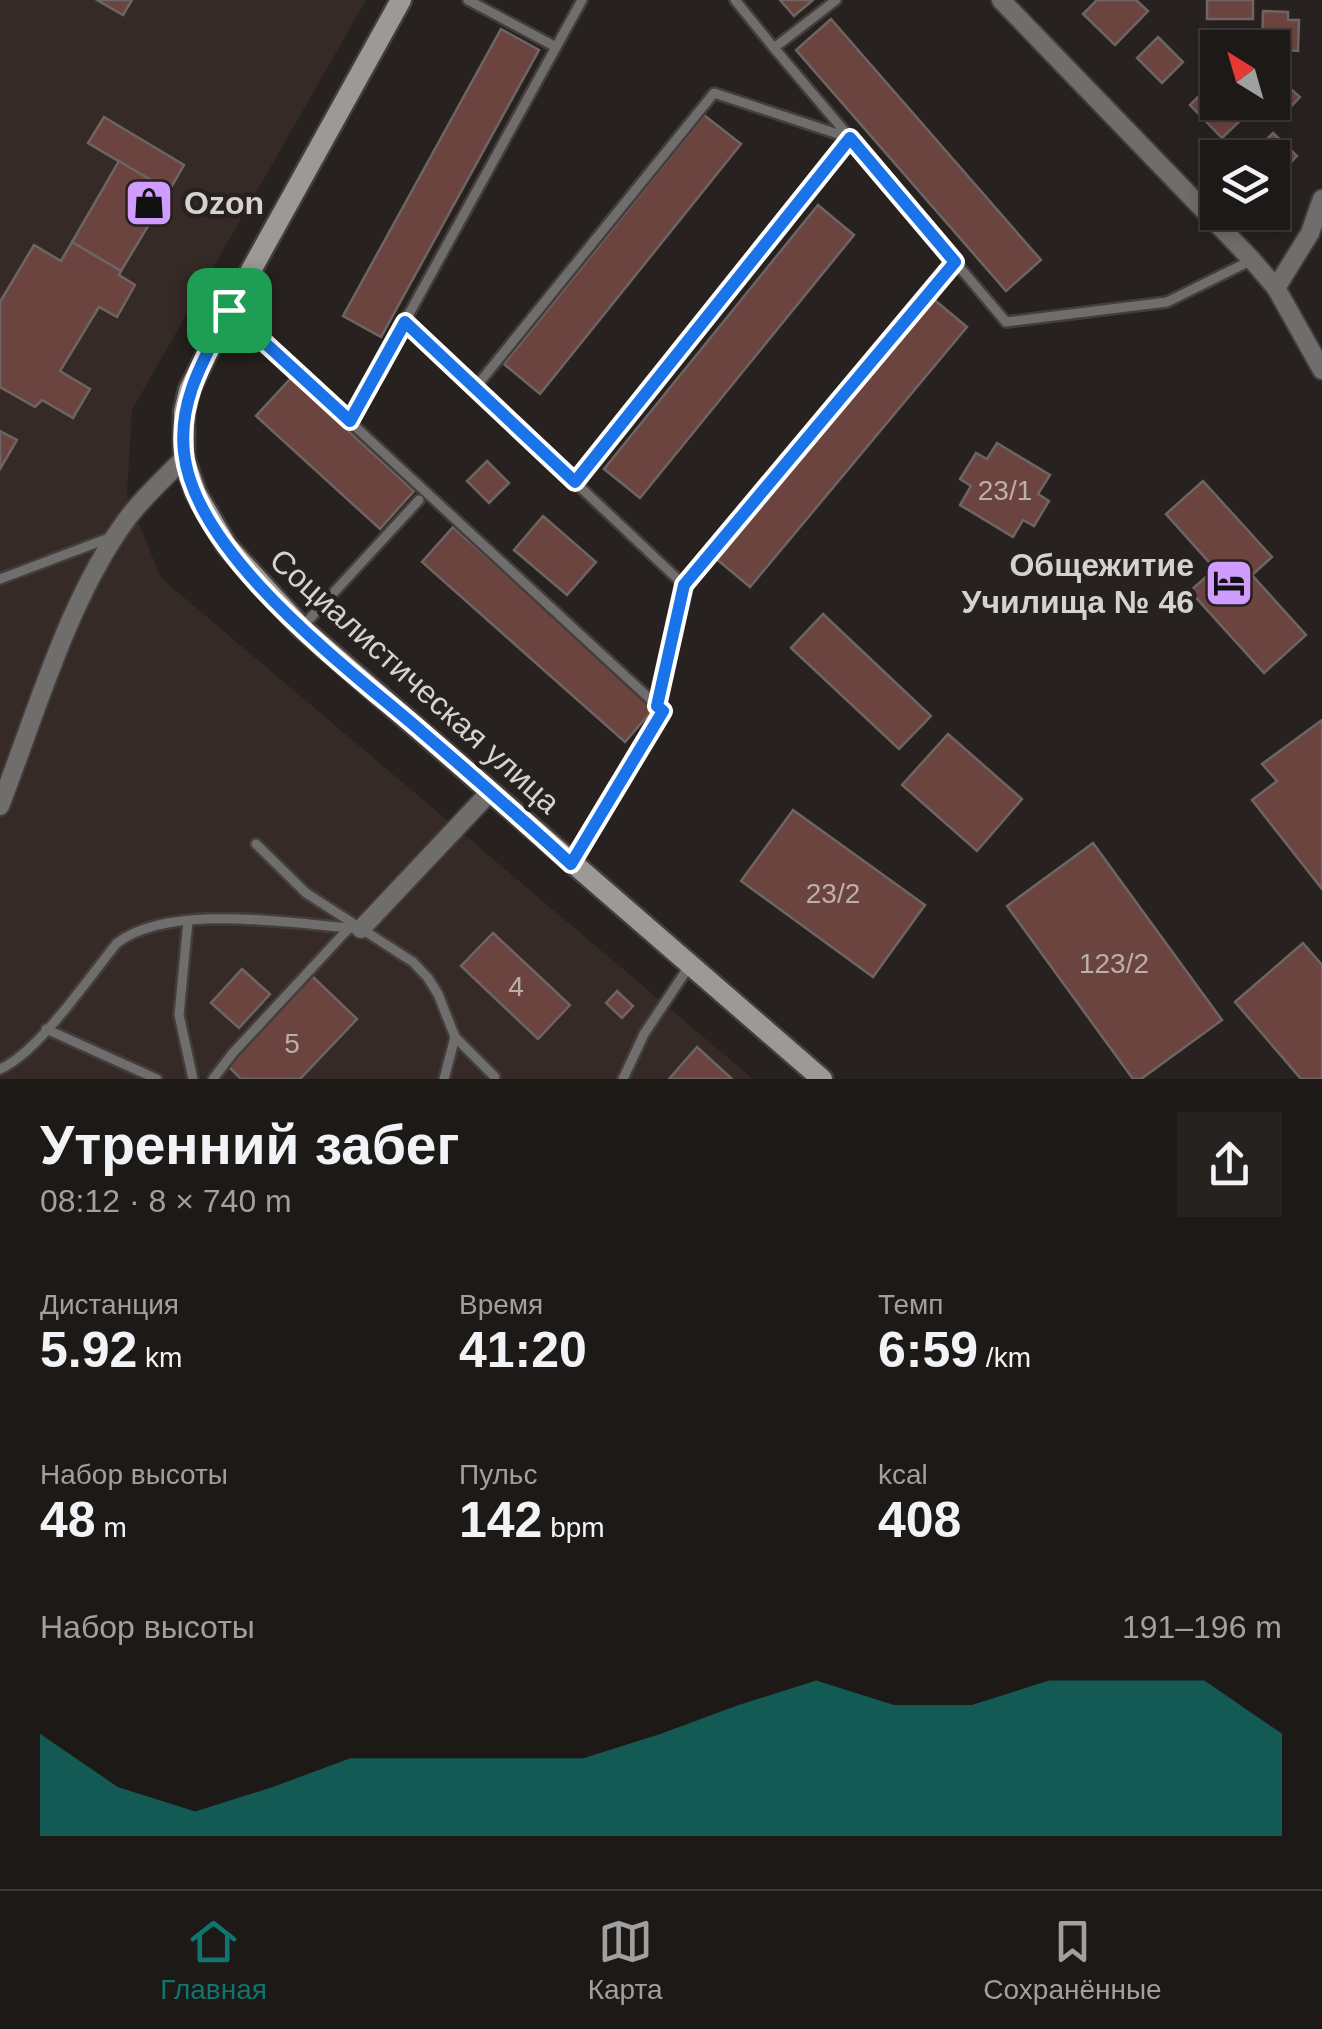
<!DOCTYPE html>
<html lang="ru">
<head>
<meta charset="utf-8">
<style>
  body { margin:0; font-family:Arial,sans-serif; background:#252220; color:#f1f3f6; height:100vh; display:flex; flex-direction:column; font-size:38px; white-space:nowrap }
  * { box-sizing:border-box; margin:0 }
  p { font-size:32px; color:#a0a0a1 }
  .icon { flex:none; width:55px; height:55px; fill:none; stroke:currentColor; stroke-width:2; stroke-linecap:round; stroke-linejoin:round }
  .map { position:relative; height:1079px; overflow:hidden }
  .drawer { display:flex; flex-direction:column; background:#1d1917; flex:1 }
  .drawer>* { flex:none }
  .needle { width:65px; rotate:323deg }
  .tools { position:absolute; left:1200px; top:30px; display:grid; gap:20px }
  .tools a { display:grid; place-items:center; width:90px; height:90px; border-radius:0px; background:#1d1917; box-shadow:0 5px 15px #0003,0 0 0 2px #3b3836; font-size:50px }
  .pin { position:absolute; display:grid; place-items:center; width:85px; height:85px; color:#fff; margin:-42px; border-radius:20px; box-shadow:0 5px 15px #0006 }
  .round { display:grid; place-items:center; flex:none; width:105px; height:105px; border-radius:0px; background:#252220 }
  .headline { display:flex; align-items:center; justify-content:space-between; height:170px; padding:0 40px }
  h1 { font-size:55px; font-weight:700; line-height:75px }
  .stats { display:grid; grid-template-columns:repeat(3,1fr); gap:15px; height:170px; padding:10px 40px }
  .stats div { display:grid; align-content:center }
  .stats b { font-size:50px; font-weight:700 }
  .stats small { font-size:28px; font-weight:400 }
  .stats p { font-size:28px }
  .chart { height:280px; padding:20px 40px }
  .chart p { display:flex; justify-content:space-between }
  .chart svg { width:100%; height:180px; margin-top:10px; fill:#0f766e; opacity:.7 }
  .menu { display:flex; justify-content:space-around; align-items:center; height:140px; border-top:2px solid #3b3836; background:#1d1917; font-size:28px; color:#a0a0a1 }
  .menu a { display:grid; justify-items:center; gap:5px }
  .menu .current { color:#0f766e }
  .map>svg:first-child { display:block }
  .built { fill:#352a25 }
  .building { fill:#6c443f; stroke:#6d6564; stroke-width:2.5 }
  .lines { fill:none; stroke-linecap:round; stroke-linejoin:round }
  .lane-casing { stroke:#433d3b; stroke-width:14 }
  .street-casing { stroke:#433d3b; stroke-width:22 }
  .secondary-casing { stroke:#433d3b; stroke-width:25 }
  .lane { stroke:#706e6c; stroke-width:9 }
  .street { stroke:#706e6c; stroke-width:18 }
  .secondary { stroke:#9d9996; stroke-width:20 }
  .route-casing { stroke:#fff; stroke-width:20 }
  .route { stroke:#1a73e8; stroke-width:12 }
  .labels { text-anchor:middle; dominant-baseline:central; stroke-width:9; stroke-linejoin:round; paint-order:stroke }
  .number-label { font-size:28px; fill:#bcaeac }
  .poi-label { font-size:32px; font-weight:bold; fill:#d6d2d0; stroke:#27211f; text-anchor:start }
  .street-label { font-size:32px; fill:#d6d2d0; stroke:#27211f }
</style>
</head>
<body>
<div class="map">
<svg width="1322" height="1079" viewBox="0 0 1322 1079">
  <rect width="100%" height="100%" fill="#27211f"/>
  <path class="built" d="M0,0H366L132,410L127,494L161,578L753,1079H0Z"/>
  <g class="building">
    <path d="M97,0H132L123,15Z"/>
    <path d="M780,0H813L794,16Z"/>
    <path d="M1097,0H1136L1148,11L1115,45L1083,14Z"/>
    <rect x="1207" y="0" width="46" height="19"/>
    <path d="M1263,11L1288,12V20H1299L1298,51L1262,48Z"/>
    <path d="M831,19L1041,260L1006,291L796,50Z"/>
    <path d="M501,29L539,50L381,337L343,316Z"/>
    <path d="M1158,37L1183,62L1162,83L1137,58Z"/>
    <path d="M1214,81L1218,85V102H1234L1246,115L1222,138L1190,105Z"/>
    <path d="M1284,83L1300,97L1281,117L1266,102H1272V95Z"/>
    <path d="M704,115L741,144L540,394L504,364Z"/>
    <path d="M104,117L184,165L169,191L88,143Z"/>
    <path d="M1273,133L1297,156L1274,179L1272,158L1251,156Z"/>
    <path d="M119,161L169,191L121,271L72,242Z"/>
    <path d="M818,205L854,235L640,498L604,469Z"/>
    <path d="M72,242L121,271L119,275L135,285L117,317L99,307L60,371L90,389L73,418L42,400L35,407L0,387V302L34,245L61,261Z"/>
    <path d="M931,297L967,327L750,587L714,557Z"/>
    <path d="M291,378L414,491L380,529L256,416Z"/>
    <path d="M0,431L17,440L0,469Z"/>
    <path d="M997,443L1050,475L1038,494L1049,501L1034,526L1023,520L1013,537L960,505L971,486L960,479L976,453L987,459Z"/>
    <path d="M487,461L509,483L489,503L467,481Z"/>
    <path d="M1203,481L1272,557L1252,575L1306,635L1264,673L1190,591L1215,569L1166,514Z"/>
    <path d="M543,516L596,562L567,595L514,550Z"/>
    <path d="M453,527L656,706L625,742L422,562Z"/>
    <path d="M823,614L931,716L899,749L791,648Z"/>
    <path d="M1322,720V889L1252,800L1277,781L1262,764Z"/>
    <path d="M948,734L1022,799L977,851L902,785Z"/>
    <path d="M793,810L925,905L873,977L741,881Z"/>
    <path d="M1093,843L1222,1020L1141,1079H1133L1007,906Z"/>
    <path d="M493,933L570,1005L538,1039L461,966Z"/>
    <path d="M1303,943L1322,965V1079H1301L1235,1002Z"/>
    <path d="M242,969L270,994L239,1028L211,1003Z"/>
    <path d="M312,976L357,1019L300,1079H241L228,1066Z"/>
    <path d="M617,991L633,1006L622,1018L606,1003Z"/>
    <path d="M697,1047L732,1079H669Z"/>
  </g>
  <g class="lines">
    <g class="lane-casing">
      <g id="lane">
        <path d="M468,0L556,47"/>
        <path d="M735,0L774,48L836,0"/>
        <path d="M774,48L1006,322L1167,302L1252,260"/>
        <path d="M230,311L663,711L572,861"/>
        <path d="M405,322L684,585"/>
        <path d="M475,388L714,93L850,138L575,482"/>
        <path d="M350,421L582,0"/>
        <path d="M0,579L109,538"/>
        <path d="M302,627L419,500"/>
        <path d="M657,706L684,585L955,262"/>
        <path d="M256,844L306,893L413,962L428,978L438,994L455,1037L495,1077"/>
        <path d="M188,921L179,1015L193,1079"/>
        <path d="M46,1029L157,1079"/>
        <path d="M0,1069C39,1052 89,977 117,943C171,902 295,924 361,929"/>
        <path d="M213,1079L232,1054L349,928"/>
        <path d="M444,1079L455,1037"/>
        <path d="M623,1079L644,1034L690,965"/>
      </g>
    </g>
    <g class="street-casing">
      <g id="street">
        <path d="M1001,0L1252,260L1276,288L1322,370"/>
        <path d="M1276,288L1310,233L1322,199"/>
        <path d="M0,806C36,714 68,599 127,519C143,497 165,478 184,458"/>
        <path d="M361,929L491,791"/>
      </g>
    </g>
    <g class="secondary-casing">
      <path id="secondary" d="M401,0L229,310L189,390L184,412V458L196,493L227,546L302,628L822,1079"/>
    </g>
    <use href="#lane" class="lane"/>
    <use href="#street" class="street"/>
    <use href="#secondary" class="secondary"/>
  </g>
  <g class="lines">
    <g class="route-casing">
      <path id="route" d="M850,138L955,262L684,585L657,706L663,711L571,864C522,819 472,775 422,732C348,668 194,554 184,452C178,399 206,356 229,310L350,421L405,322L575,482Z"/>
    </g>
    <use href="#route" class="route"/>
  </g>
  <defs>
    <g id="shop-square" transform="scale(2.5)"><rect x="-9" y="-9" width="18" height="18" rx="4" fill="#d09dff" stroke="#27211f"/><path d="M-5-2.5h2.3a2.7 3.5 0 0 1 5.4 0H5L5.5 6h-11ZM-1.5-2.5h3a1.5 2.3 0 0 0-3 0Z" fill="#111"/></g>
    <g id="hotel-square" transform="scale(2.5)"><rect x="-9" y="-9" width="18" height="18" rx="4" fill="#d09dff" stroke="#27211f"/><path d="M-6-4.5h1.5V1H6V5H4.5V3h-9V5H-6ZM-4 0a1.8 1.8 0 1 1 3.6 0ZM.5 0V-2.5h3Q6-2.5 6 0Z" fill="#111"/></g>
  </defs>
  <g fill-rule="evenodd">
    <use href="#shop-square" x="149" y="203"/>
    <use href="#hotel-square" x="1229" y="583"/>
  </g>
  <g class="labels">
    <g class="number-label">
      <text x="1005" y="490">23/1</text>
      <text x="833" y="893">23/2</text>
      <text x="1114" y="963">123/2</text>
      <text x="516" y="986">4</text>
      <text x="292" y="1043">5</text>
    </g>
    <g class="poi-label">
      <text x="184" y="203">Ozon</text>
      <text x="1194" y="565" text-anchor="end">Общежитие<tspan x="1194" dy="37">Училища № 46</tspan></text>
    </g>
    <g class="street-label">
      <text transform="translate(415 681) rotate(42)">Социалистическая улица</text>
    </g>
  </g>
</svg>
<div class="tools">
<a><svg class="needle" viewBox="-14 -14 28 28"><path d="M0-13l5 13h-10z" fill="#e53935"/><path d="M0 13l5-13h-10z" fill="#a0a0a1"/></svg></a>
<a><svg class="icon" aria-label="layers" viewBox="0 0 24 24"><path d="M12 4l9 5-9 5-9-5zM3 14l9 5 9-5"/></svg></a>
</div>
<div class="pin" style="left:229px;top:310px;background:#1e9e55"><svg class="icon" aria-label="arrive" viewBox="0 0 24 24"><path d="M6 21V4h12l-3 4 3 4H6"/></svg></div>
</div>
<section class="drawer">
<div class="headline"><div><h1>Утренний забег</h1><p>08:12 · 8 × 740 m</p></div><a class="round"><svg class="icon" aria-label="share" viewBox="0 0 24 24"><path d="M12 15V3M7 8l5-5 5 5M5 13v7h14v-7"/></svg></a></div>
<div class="stats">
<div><p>Дистанция</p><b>5.92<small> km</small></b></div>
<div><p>Время</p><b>41:20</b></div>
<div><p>Темп</p><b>6:59<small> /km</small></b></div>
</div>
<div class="stats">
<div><p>Набор высоты</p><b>48<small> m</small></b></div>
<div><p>Пульс</p><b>142<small> bpm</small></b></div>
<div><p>kcal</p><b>408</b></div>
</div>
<div class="chart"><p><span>Набор высоты</span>191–196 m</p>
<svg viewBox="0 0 160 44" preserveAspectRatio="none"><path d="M0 44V19L10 32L20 38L30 32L40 25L50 25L60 25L70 25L80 19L90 12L100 6L110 12L120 12L130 6L140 6L150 6L160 19V44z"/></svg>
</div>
</section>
<nav class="menu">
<a class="current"><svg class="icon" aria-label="home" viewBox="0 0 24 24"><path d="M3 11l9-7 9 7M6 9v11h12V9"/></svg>Главная</a>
<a><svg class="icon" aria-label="map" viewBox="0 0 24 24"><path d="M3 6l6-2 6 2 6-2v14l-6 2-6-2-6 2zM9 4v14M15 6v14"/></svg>Карта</a>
<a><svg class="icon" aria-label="saved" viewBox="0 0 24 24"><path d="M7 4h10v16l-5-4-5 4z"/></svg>Сохранённые</a>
</nav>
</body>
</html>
